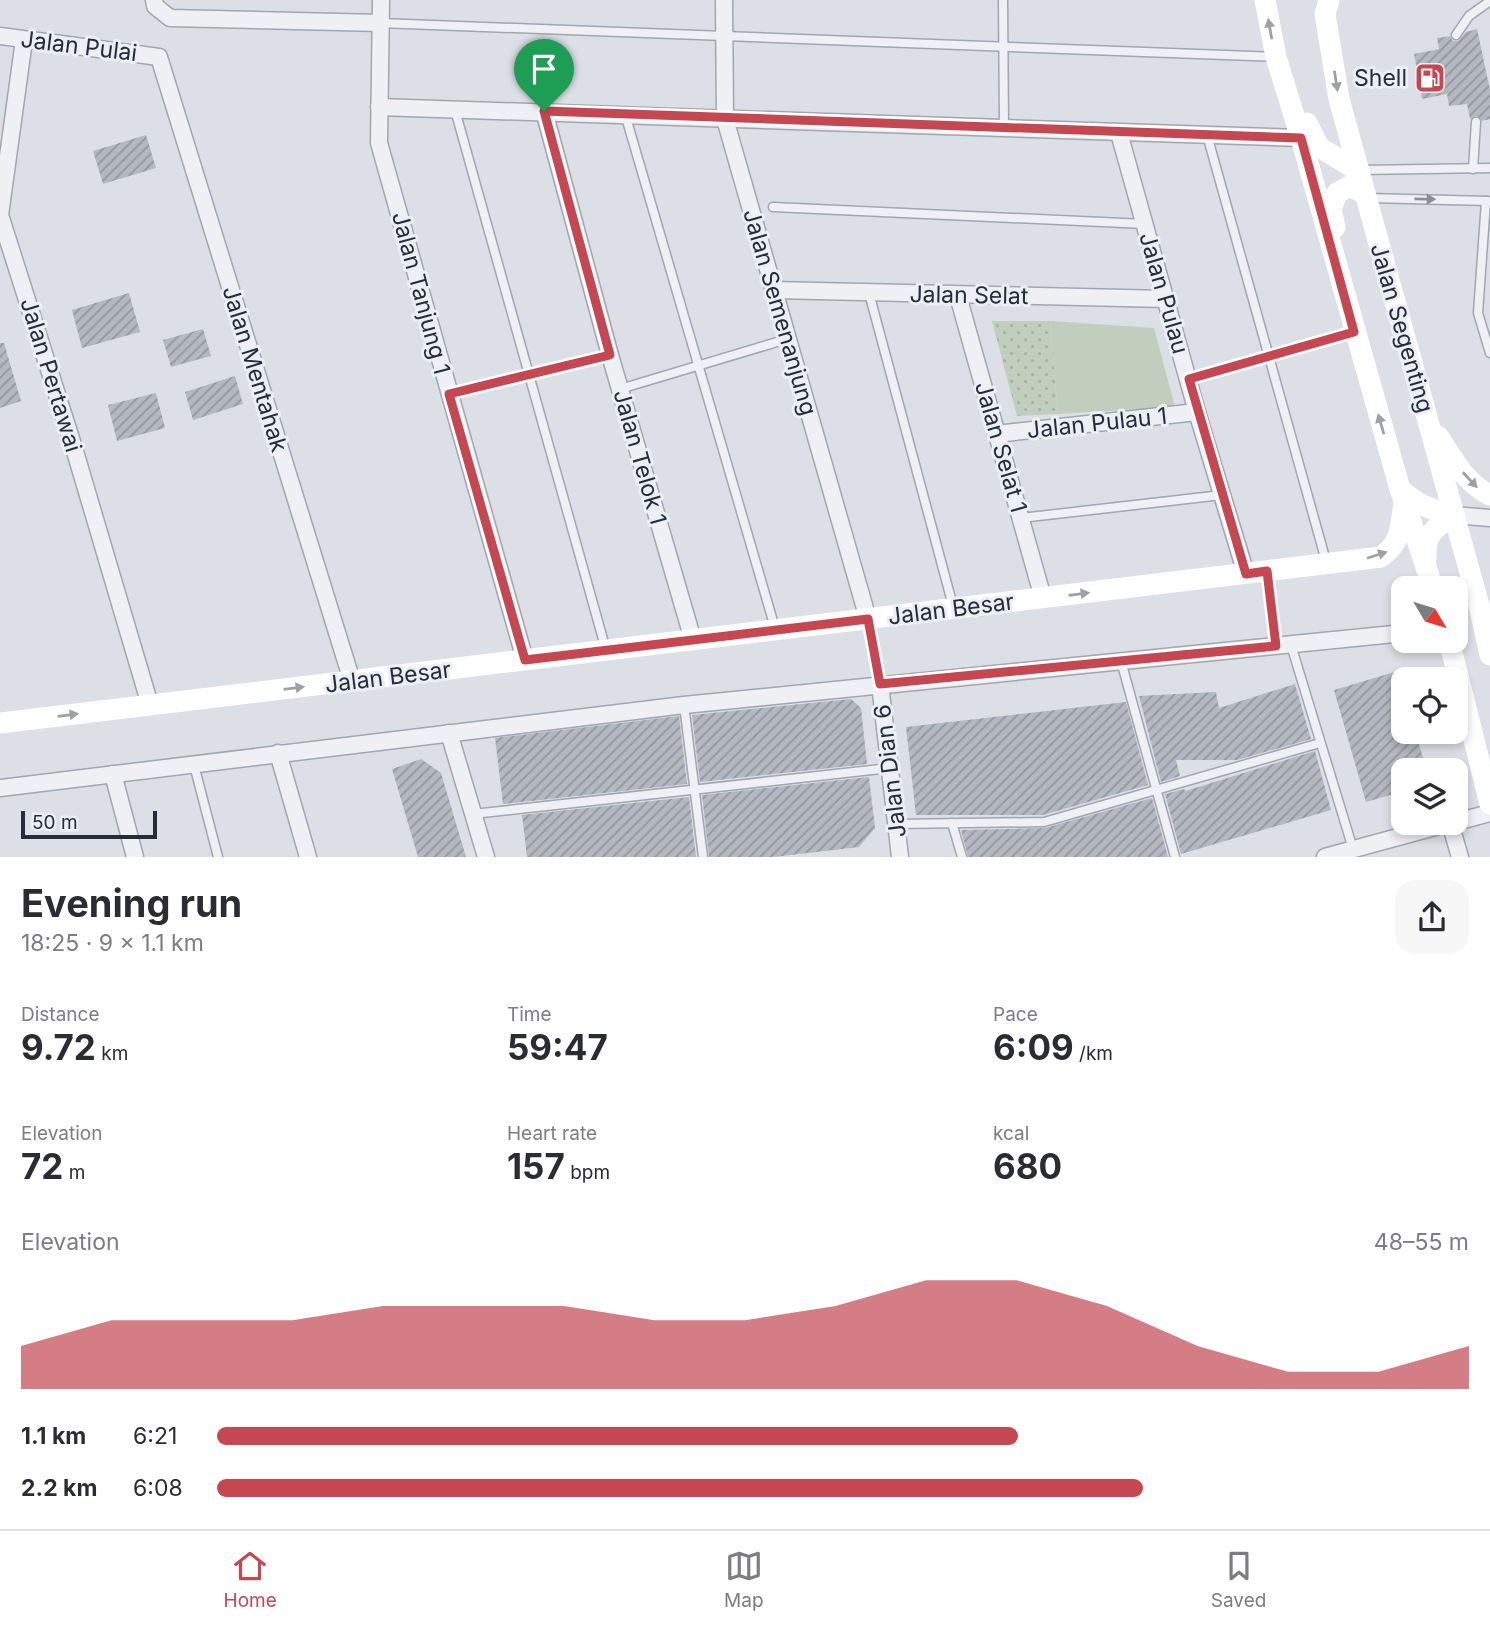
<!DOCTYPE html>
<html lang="en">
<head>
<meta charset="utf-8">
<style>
  body { margin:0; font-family:Inter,sans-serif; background:#f7f7f7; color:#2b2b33; height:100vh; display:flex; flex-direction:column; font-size:26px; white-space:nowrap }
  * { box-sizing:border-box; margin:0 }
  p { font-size:23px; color:#7c7c81 }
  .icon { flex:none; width:38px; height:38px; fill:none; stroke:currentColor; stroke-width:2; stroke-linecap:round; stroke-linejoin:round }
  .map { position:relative; height:857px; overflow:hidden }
  .drawer { display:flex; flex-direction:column; background:#fff; flex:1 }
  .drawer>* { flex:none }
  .needle { width:46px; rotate:128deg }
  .controls { position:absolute; left:1391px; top:576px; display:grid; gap:14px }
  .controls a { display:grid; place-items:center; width:77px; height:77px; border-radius:14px; background:#fff; box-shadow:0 4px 10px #0003; font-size:35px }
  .scale { position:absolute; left:21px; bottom:18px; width:136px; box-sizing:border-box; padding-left:7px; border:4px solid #272c3a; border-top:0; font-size:19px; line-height:24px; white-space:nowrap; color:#272c3a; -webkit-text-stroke:5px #ebeef3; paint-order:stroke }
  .pin { position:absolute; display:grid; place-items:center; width:60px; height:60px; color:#fff; margin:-72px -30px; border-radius:50% 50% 50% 0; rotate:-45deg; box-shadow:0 0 7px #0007 }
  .pin .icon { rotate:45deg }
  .round { display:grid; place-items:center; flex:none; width:74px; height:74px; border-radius:21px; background:#f7f7f7 }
  .summary { display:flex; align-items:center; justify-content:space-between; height:119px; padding:0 21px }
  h1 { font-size:38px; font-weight:700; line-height:52px }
  .stats { display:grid; grid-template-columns:repeat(3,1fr); gap:10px; height:119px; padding:7px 21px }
  .stats div { display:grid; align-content:center }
  .stats b { font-size:35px; font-weight:700 }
  .stats small { font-size:19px; font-weight:400 }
  .stats p { font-size:19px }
  .chart { height:196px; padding:14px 21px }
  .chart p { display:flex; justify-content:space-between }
  .chart svg { width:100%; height:126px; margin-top:7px; fill:#c44751; opacity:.7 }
  ul { padding:0 21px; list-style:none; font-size:23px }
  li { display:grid; grid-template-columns:112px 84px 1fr; align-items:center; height:52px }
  li i { height:18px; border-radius:9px; background:#c44751 }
  .menu { display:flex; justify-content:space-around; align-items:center; height:98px; border-top:2px solid #e1e1e2; background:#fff; font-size:19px; color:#7c7c81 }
  .menu a { display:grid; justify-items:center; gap:4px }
  .menu .active { color:#c44751 }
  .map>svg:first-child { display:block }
  .grass { fill:#c1cebd }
  .park { fill:url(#park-dots) }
  .building { fill:url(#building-hatch) }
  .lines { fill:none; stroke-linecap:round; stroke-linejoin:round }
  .lane-casing { stroke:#a2a6ae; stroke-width:11 }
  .street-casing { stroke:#a2a6ae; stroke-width:19 }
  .path { stroke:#babdc4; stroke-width:3.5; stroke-dasharray:5 5; stroke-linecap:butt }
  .lane { stroke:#eef0f4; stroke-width:8 }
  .street { stroke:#eef0f4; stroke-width:16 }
  .secondary { stroke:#fff; stroke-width:21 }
  .oneway { fill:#9ea0a6 }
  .oneway2 { fill:#8a8e97 }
  .route-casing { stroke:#fff; stroke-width:14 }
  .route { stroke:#c44751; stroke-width:9 }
  .labels { text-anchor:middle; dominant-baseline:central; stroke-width:6; stroke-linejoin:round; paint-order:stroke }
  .street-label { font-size:23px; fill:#272c3a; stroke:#ebeef3 }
  .poi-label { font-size:23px; fill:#272c3a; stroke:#ebeef3; text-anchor:end }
</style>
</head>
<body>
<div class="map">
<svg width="1490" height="857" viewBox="0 0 1490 857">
  <defs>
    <pattern id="park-dots" width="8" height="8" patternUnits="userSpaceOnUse" patternTransform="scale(1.75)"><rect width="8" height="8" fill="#c1cebd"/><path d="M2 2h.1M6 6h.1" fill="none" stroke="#a6b1a3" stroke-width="1.8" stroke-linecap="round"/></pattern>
    <pattern id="building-hatch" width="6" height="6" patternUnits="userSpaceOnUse" patternTransform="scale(1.75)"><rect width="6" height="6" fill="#b4b8c1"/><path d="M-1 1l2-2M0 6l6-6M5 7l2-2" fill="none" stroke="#92969e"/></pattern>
  </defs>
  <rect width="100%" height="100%" fill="#dcdfe5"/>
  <path class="grass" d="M1050,321L1154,328L1175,407L1058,414Z"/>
  <path class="park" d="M992,321H1050L1058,414L1017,416Z"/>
  <g class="building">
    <path d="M1477,29L1490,90V119L1482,121L1477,116L1470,119L1467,104L1449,106L1447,94L1422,99L1414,54L1439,49L1437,38L1450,36L1453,41H1458L1466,32Z"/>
    <path d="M146,135L156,168L103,184L93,151Z"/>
    <path d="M129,293L140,332L82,348L72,310Z"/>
    <path d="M203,329L211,356L171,367L163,340Z"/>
    <path d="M0,343H4L21,401L0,408Z"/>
    <path d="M235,376L243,404L193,420L185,392Z"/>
    <path d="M156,393L165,428L117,441L108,405Z"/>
    <path d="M1398,671L1404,690V732H1415L1427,770H1404V791L1366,802L1334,690Z"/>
    <path d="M1295,684L1311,739L1237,760H1176L1180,776L1161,782L1139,696L1216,692L1219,708Z"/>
    <path d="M851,699L861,708L867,764L700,782L692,715Z"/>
    <path d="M1126,702L1148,785L1043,815H916L906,727Z"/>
    <path d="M679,716L687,784L503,804L495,738Z"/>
    <path d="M1315,751L1331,810L1181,854L1165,794L1184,789L1185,791Z"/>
    <path d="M421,759L441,773L466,857H418L392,769Z"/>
    <path d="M869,777L875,828L859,847L774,857H709L702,795Z"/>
    <path d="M689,797L696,857H527L522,815Z"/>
    <path d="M1152,798L1168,857H968L961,830L1045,828Z"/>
  </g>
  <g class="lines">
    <g class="lane-casing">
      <g id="lane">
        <path d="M1003,0L1004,129"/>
        <path d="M380,23L1276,57"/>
        <path d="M1456,35L1469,16L1490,1"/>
        <path d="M455,110L606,650"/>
        <path d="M625,114L775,628"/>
        <path d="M1207,135L1326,561"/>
        <path d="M1473,169L1476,122"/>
        <path d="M1360,170L1490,168"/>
        <path d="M1368,198L1488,201"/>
        <path d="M1486,201L1478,313L1490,353"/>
        <path d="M773,207L1145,224"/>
        <path d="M869,293L953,606"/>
        <path d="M1189,379L1354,332"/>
        <path d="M620,389L787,339"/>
        <path d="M450,394L610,355"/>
        <path d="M1021,518L1222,495"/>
        <path d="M1291,645L1353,849"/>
        <path d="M1121,661L1175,857"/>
        <path d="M684,705L703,857"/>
        <path d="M194,765L218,857"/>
        <path d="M473,814L890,768"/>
        <path d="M952,823L962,857"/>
        <path d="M896,824L1044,822L1320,743"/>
      </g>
    </g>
    <g class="street-casing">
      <g id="street">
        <path d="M154,0L155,6L170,18L380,23"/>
        <path d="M381,0L379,143L525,660"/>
        <path d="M724,0L725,119L868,619"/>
        <path d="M0,36L159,57L352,681"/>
        <path d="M24,40L0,215L74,448L150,705"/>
        <path d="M379,107L1301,138"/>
        <path d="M544,111L610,355L693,640"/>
        <path d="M1119,133L1197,412L1246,574"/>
        <path d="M773,290L1166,299"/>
        <path d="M958,296L1043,598"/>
        <path d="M996,434L1197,412"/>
        <path d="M1454,515L1490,518"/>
        <path d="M880,684L900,857"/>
        <path d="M449,733L486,857"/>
        <path d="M278,753L308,857"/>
        <path d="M113,774L135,857"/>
        <path d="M0,788L684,705L1404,633"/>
        <path d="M1456,822L1490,813"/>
        <path d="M1450,823L1460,857"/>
        <path d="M1325,857L1453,822"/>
      </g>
    </g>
    <g class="path">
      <path d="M1270,590L1274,631"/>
      <path d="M871,635L877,669"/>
    </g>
    <use href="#lane" class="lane"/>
    <use href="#street" class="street"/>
    <g class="secondary">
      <path d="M1265,0L1276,57L1301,138L1400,489L1433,588"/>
      <path d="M1329,0L1325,14L1339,99L1480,609L1490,655"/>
      <path d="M1307,123L1319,147L1357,170"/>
      <path d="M1335,227L1331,209L1337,193L1350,186L1364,194"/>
      <path d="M1438,436C1453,458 1465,483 1490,495"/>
      <path d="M1400,489C1417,505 1432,510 1454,515"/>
      <path d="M1426,558C1424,535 1435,527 1454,515"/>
      <path d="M1449,640L1490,804"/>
      <path d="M0,723L1381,557C1402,542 1400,527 1404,503"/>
    </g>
  </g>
  <defs><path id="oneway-solid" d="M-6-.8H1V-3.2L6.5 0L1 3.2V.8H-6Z" transform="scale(1.75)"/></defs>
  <g class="oneway">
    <use href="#oneway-solid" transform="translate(1270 29) rotate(-100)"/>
    <use href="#oneway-solid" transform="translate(1336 81) rotate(81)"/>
    <use href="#oneway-solid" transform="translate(1381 424) rotate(-106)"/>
    <use href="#oneway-solid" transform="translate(1470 480) rotate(47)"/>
    <use href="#oneway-solid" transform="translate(1377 555) rotate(-18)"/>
    <use href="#oneway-solid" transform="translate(1079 594) rotate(-7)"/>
    <use href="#oneway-solid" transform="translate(294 688) rotate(-7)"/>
    <use href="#oneway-solid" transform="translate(68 715) rotate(-7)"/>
  </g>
  <use class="oneway2" href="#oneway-solid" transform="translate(1425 199) rotate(1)"/>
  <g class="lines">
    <g class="route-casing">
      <path id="route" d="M544,111L1301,138L1354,332L1189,379L1246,574L1267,571L1276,646L880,684L868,619L525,660L449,394L610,355Z"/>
    </g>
    <use href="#route" class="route"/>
  </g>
  <defs>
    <g id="fuel-square" transform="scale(1.575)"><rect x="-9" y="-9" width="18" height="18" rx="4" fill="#c44751" stroke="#ebeef3"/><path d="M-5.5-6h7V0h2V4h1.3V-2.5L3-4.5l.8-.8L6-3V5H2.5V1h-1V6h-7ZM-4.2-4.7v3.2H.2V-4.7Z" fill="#fff"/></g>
  </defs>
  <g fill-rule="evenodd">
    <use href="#fuel-square" x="1430" y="78"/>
  </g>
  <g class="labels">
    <g class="street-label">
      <text transform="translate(79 46) rotate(7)">Jalan Pulai</text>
      <text transform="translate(421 293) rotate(75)">Jalan Tanjung 1</text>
      <text transform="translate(1164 293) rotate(74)">Jalan Pulau</text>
      <text transform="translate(969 295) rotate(1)">Jalan Selat</text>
      <text transform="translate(780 312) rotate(74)">Jalan Semenanjung</text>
      <text transform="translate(1402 328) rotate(74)">Jalan Segenting</text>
      <text transform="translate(255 369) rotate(73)">Jalan Mentahak</text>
      <text transform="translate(51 375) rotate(73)">Jalan Pertawai</text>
      <text transform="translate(1097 423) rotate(-6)">Jalan Pulau 1</text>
      <text transform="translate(1001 447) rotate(74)">Jalan Selat 1</text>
      <text transform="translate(640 457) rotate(74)">Jalan Telok 1</text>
      <text transform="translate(951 609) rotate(-7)">Jalan Besar</text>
      <text transform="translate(388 677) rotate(-7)">Jalan Besar</text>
      <text transform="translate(890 771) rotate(-97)">Jalan Dian 6</text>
    </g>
    <g class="poi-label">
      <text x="1407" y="78">Shell</text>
    </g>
  </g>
</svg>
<div class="controls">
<a><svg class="needle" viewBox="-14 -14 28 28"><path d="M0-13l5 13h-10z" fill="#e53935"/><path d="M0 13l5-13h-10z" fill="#7c7c81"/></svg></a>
<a><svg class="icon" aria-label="locate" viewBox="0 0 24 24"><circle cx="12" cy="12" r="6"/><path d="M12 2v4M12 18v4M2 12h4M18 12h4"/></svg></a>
<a><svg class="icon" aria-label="layers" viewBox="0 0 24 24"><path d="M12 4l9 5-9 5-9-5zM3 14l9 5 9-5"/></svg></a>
</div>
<div class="scale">50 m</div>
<div class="pin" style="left:544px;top:111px;background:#1e9e55"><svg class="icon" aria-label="arrive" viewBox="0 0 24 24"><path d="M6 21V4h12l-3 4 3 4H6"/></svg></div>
</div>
<section class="drawer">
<div class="summary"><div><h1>Evening run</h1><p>18:25 · 9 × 1.1 km</p></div><a class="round"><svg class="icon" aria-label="share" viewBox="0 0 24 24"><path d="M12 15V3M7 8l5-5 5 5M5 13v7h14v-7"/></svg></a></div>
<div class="stats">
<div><p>Distance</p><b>9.72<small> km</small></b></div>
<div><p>Time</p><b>59:47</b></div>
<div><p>Pace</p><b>6:09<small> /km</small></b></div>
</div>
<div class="stats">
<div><p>Elevation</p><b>72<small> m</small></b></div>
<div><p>Heart rate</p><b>157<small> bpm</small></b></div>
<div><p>kcal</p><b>680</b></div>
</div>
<div class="chart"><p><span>Elevation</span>48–55 m</p>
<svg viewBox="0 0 160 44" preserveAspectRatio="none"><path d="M0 44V29L10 20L20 20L30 20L40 15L50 15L60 15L70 20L80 20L90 15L100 6L110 6L120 15L130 29L140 38L150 38L160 29V44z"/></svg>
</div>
<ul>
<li><b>1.1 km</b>6:21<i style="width:64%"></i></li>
<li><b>2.2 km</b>6:08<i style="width:74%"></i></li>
</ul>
</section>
<nav class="menu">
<a class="active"><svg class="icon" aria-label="home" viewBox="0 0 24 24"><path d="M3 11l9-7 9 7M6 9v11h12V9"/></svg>Home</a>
<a><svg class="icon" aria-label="map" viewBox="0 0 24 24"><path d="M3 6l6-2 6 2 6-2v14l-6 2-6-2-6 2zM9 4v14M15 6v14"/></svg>Map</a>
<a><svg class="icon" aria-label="saved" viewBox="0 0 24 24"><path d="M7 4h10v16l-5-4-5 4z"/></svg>Saved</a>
</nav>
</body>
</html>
